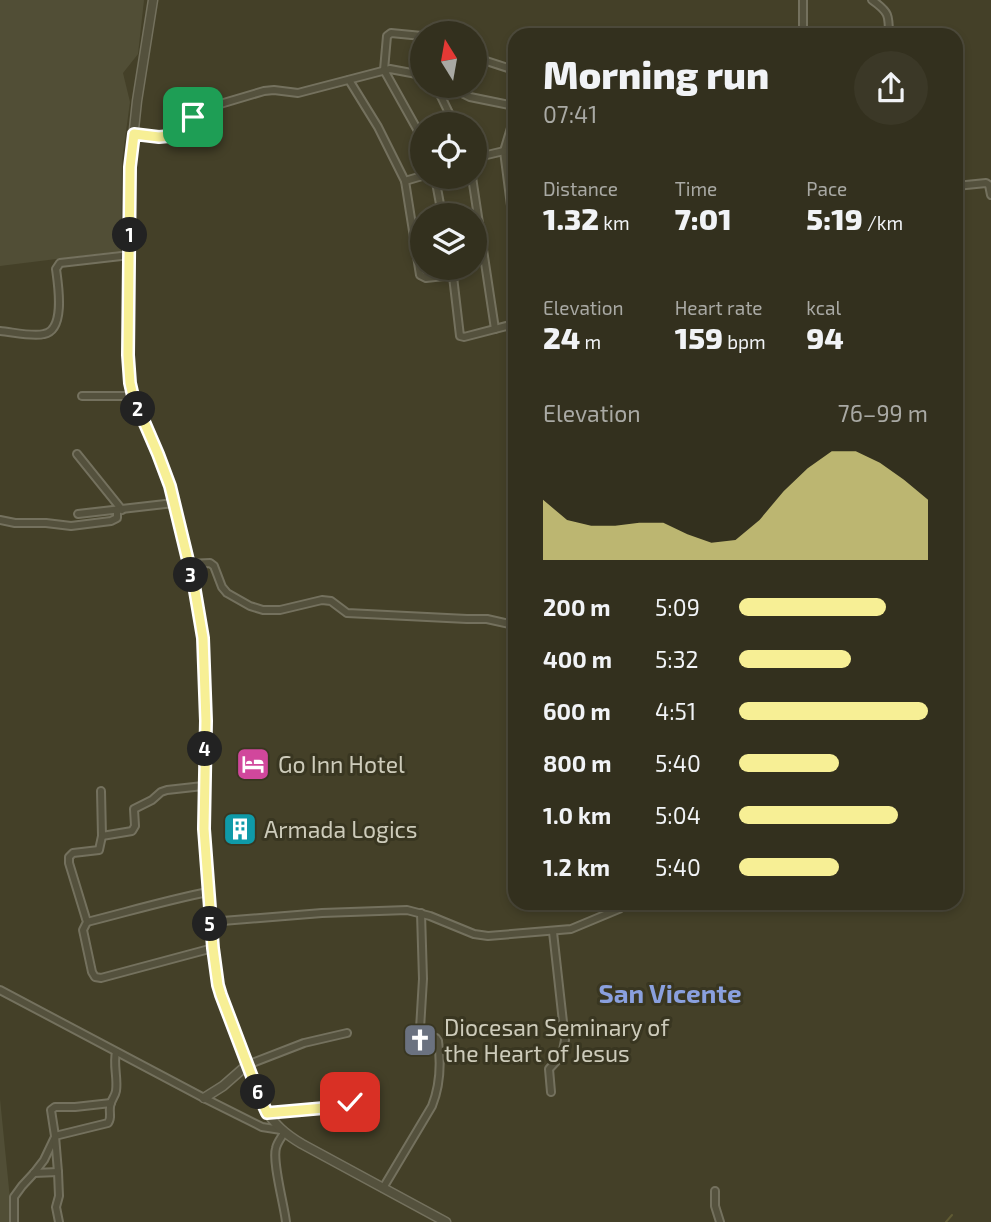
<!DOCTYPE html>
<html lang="en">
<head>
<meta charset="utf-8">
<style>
  body { margin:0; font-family:"Exo 2",sans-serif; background:#3b3827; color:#f1f3f6; height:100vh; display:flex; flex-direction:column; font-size:26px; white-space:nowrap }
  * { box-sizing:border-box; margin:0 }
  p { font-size:23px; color:#a9a9a4 }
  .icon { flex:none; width:38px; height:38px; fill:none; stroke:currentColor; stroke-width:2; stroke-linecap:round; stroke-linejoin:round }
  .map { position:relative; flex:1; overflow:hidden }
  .panel { position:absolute; left:508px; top:28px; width:455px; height:882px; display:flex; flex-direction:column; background:#33301e; border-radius:21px; box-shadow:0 4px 10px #0003,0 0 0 2px #4e4b3c }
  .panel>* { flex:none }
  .needle { width:46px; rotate:349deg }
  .buttons { position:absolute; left:410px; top:21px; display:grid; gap:14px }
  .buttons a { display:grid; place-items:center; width:77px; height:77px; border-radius:50%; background:#33301e; box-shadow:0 4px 10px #0003,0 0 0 2px #4e4b3c; font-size:35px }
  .pin { position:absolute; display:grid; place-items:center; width:60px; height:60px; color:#fff; margin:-30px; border-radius:14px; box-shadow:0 4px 10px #0006 }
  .km { position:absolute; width:35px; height:35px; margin:-18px; border-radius:50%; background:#222; color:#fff; font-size:19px; line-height:35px; text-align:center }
  .round { display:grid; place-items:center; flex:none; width:74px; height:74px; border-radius:37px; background:#3b3827 }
  .headline { display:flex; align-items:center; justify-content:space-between; height:119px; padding:0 35px }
  h1 { font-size:38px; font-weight:800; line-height:52px }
  .metrics { display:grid; grid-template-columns:repeat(3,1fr); gap:10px; height:119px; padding:7px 35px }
  .metrics div { display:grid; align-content:center }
  .metrics b { font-size:30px; font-weight:800 }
  .metrics small { font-size:19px; font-weight:400 }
  .metrics p { font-size:19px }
  .chart { height:196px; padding:14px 35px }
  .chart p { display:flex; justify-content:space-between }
  .chart svg { width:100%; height:126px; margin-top:7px; fill:#f7ef95; opacity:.7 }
  ul { padding:0 35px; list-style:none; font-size:23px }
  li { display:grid; grid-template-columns:112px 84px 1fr; align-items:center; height:52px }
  li i { height:18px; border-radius:9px; background:#f7ef95 }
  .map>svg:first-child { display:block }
  .airport { fill:#514e36 }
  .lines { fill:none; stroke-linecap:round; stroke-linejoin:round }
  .stream { stroke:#605b33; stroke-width:2 }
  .minor-casing { stroke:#74715e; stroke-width:10 }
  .tertiary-casing { stroke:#74715e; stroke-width:11 }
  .minor { stroke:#54513d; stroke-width:6 }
  .tertiary { stroke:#54513d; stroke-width:8 }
  .route-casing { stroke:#fff; stroke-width:14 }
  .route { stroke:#f7ef95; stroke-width:9 }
  .labels { text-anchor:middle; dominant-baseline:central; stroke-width:6; stroke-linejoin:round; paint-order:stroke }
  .poi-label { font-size:23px; fill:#cdcbba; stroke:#393621; text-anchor:start }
  .quarter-label { font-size:26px; font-weight:bold; fill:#8aa0de; stroke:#393621 }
</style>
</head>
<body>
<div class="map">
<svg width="991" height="1222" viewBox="0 0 991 1222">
  <rect width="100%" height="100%" fill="#444028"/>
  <g class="airport">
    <path d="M0,0H144L138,54L123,73L130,102L122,161L121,251L0,266Z"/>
    <path d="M0,1099L10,1199L11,1222H0Z"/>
  </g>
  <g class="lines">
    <path class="stream" d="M946,1222L952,1215"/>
    <g class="minor-casing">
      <g id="minor">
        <path d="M803,0V35"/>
        <path d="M872,0C889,12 889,15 889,35"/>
        <path d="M474,57L514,70"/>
        <path d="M384,70L422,138"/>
        <path d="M384,70L387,36L391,33L422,36"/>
        <path d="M349,80L378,127L405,181L420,275L426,278L453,275"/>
        <path d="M436,86L450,115"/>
        <path d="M448,86L470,97L514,106"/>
        <path d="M514,118L504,151L514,229"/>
        <path d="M134,134L159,137L190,134C193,125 191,116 200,110L264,91L274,90L298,93L390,69L422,75"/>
        <path d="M504,151L514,156"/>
        <path d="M474,158L504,151"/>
        <path d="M435,177L442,215"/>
        <path d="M472,177L495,329"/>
        <path d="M405,181L422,176"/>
        <path d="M956,186L986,183L989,185L991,195"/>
        <path d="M452,268L460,336L464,337L514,324"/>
        <path d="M0,331C12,332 33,337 44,334C66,330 58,284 56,269L60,263L130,255"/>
        <path d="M82,396H133"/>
        <path d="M77,454L122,510"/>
        <path d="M78,514L174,503"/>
        <path d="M0,520L15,523H46L71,526L111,521L117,518V510"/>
        <path d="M189,564L210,563L214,566L222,587L227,593L250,606L263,610H280L322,600L331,601L347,613L467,619H487L514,625"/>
        <path d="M101,791L102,836L132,831L135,826L134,809L152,800L161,792L167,790L203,786"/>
        <path d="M102,836L99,850L73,853L69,857V863L87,922L83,930L92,972L95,977L101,978L213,948"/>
        <path d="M87,922C127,912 167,900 208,892"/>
        <path d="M210,922L322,913L407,910L430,916L474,934L488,936L571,929L619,909L627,903"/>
        <path d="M0,990L204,1098L262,1127L281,1130"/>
        <path d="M247,1065L304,1043L347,1033"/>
        <path d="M551,1092L549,1069L562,1055L565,1040L553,932"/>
        <path d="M267,1113L349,1105L345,1079"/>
        <path d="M284,1133C281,1138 277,1143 276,1148C272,1162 284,1204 286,1222"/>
        <path d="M55,1136L108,1123C112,1117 109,1115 110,1107C110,1101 115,1097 116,1091C118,1078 113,1065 116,1052"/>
        <path d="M34,1173L58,1172"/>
        <path d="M383,1188L432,1106C440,1086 441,1062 438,1041L436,1038L422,1033L420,1029L423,979L421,913"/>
        <path d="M715,1191V1206L720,1222"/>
        <path d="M14,1222V1197L22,1186L34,1173L44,1160L55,1137"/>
        <path d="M59,1222L56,1207L59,1196L58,1172L55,1136L51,1110L55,1107H75L111,1103"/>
      </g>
    </g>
    <g class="tertiary-casing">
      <g id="tertiary">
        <path d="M153,0L137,101L130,167L128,368L130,383L136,404L158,454L170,486L194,585L203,638L206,721L203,829L210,922L216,974L218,984L227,1013L265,1109C275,1125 285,1134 302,1144L446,1222"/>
        <path d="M204,1098L223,1086L247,1065"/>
      </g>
    </g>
    <use href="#minor" class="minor"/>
    <use href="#tertiary" class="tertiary"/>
  </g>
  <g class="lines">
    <g class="route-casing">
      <path id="route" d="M193,117L190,134L159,137L134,134L130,167L128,355L130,383L133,396L158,454L170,486L194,585L203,638L206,721L204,829L213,948L218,985L221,995L259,1095L267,1113L347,1106L350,1102"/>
    </g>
    <use href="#route" class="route"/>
  </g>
  <defs>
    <g id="hotel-square" transform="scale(1.75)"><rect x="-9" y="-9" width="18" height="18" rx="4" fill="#d1479c" stroke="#393621"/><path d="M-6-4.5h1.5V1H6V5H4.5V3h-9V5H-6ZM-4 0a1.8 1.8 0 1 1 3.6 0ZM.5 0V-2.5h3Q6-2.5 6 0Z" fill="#fff"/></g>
    <g id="building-square" transform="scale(1.75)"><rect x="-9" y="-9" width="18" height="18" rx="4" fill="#0f9aa8" stroke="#393621"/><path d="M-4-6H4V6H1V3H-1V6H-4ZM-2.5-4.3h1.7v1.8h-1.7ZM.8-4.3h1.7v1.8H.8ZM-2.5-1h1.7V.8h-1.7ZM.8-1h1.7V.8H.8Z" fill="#fff"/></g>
    <g id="church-square" transform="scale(1.75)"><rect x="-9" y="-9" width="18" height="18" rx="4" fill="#6b7280" stroke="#393621"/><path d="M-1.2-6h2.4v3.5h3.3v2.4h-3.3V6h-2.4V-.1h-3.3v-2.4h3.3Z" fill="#fff"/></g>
  </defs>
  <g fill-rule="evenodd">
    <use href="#hotel-square" x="253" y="764"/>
    <use href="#building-square" x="240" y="829"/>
    <use href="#church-square" x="420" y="1040"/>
  </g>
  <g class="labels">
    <g class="poi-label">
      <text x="278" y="764">Go Inn Hotel</text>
      <text x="264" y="829">Armada Logics</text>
      <text x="444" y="1027">Diocesan Seminary of<tspan x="444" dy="26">the Heart of Jesus</tspan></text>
    </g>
    <g class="quarter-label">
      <text x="670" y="992">San Vicente</text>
    </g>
  </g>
</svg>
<div class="buttons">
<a><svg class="needle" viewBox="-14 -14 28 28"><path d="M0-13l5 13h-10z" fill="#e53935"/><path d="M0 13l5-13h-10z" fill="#a9a9a4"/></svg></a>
<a><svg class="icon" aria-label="locate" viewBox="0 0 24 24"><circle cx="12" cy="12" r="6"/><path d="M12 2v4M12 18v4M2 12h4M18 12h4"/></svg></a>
<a><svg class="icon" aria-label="layers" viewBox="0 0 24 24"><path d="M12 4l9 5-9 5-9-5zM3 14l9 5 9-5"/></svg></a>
</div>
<div class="pin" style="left:193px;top:117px;background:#1e9e55"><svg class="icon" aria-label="arrive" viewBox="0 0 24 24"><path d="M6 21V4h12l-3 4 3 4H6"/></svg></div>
<div class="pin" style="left:350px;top:1102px;background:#d93025"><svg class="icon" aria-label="check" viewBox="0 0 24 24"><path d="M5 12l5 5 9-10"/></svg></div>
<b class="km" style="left:130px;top:235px">1</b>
<b class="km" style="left:138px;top:409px">2</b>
<b class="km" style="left:191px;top:575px">3</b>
<b class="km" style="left:205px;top:749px">4</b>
<b class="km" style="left:210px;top:924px">5</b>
<b class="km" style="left:258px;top:1092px">6</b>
<section class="panel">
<div class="headline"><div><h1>Morning run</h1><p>07:41</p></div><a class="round"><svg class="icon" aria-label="share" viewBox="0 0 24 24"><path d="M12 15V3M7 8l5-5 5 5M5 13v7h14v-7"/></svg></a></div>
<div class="metrics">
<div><p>Distance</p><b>1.32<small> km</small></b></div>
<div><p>Time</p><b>7:01</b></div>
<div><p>Pace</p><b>5:19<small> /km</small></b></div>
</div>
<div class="metrics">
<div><p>Elevation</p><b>24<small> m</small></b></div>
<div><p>Heart rate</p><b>159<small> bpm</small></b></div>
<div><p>kcal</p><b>94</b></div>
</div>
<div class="chart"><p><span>Elevation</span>76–99 m</p>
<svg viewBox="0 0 160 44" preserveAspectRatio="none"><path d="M0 44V23L10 30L20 32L30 32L40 31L50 31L60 35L70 38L80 37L90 30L100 20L110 12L120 6L130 6L140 10L150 16L160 23V44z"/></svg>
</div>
<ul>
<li><b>200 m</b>5:09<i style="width:78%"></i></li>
<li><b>400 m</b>5:32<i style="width:59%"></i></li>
<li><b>600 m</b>4:51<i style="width:100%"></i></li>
<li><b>800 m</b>5:40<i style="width:53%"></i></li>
<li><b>1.0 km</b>5:04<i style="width:84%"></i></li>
<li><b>1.2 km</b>5:40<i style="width:53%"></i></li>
</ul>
</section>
</div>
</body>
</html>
